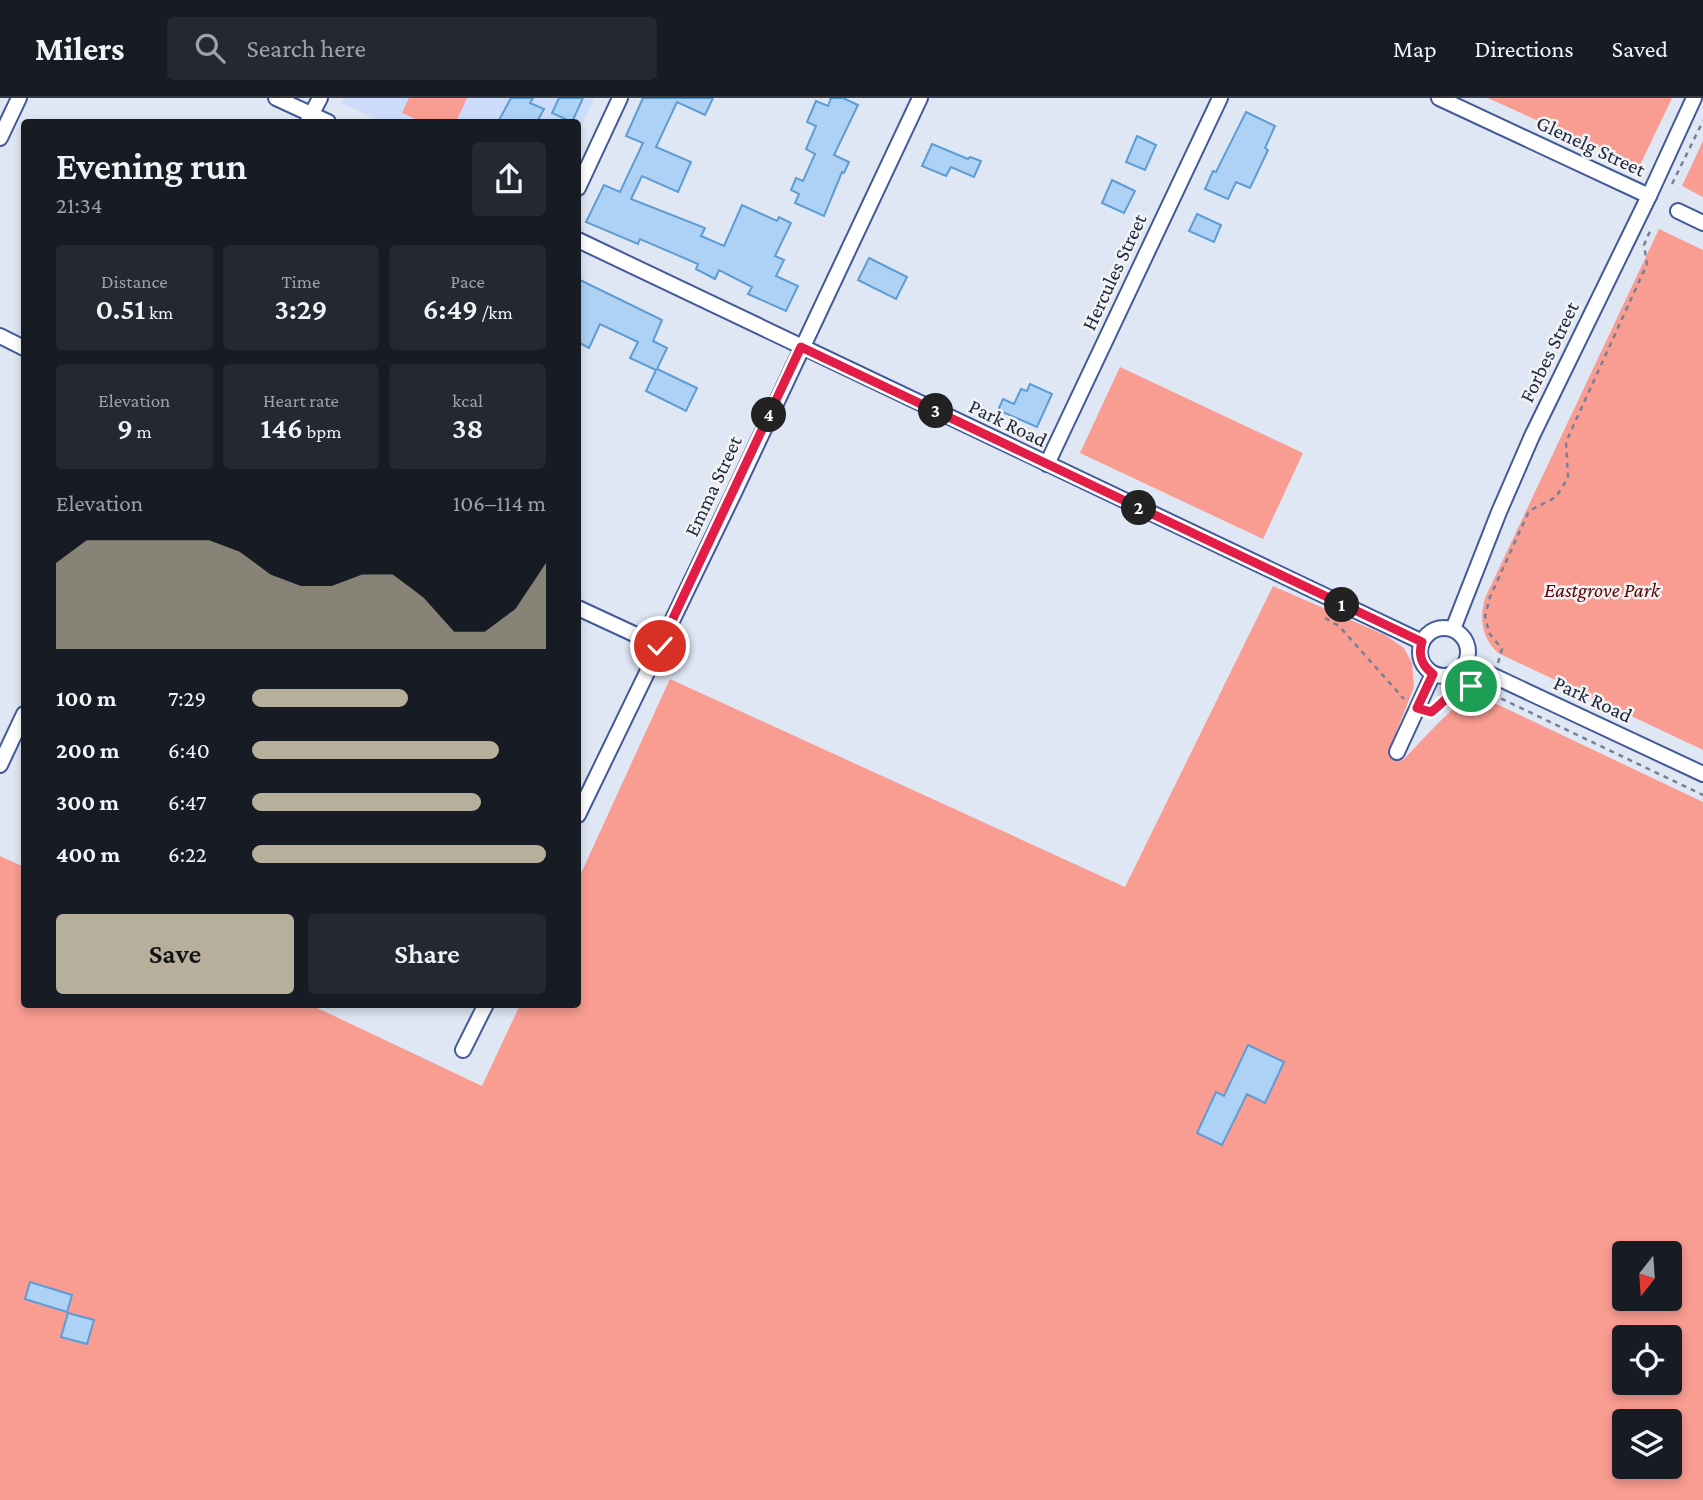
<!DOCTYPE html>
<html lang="en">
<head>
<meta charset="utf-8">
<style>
  body { margin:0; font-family:"Crimson Pro",serif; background:#242831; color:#f1f3f6; height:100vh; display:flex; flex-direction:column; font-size:26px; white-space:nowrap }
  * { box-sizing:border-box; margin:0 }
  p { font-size:23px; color:#9ea1a6 }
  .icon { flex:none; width:38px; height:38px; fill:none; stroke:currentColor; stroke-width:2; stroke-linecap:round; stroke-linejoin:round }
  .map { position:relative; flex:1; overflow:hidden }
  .side { position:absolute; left:21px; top:21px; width:560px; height:889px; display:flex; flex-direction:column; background:#171b24; border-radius:7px; box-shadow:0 4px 10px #0003 }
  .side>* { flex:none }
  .needle { width:46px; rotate:197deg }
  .fabs { position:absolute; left:1612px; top:1143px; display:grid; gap:14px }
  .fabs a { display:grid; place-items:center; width:70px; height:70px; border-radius:7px; background:#171b24; box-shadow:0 4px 10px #0003; font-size:35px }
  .pin { position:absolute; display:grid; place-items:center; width:60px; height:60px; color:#fff; margin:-30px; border:4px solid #fff; border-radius:50%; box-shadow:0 2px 7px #0007 }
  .km { position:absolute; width:35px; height:35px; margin:-18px; border-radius:50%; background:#222; color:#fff; font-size:19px; line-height:35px; text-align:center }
  .round { display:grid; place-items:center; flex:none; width:74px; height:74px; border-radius:7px; background:#242831 }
  .summary { display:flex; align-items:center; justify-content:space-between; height:119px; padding:0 35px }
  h1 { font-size:38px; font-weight:600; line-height:52px }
  .figures { display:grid; grid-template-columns:repeat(3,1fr); gap:10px; height:119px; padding:7px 35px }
  .figures div { display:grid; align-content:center; border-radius:7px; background:#242831; text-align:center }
  .figures b { font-size:30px; font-weight:600 }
  .figures small { font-size:19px; font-weight:400 }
  .figures p { font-size:19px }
  .chart { height:196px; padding:14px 35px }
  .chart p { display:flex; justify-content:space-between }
  .chart svg { width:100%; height:126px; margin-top:7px; fill:#b7af9b; opacity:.7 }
  .primary-button { display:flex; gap:14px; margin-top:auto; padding:14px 35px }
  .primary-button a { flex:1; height:80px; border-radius:7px; background:#b7af9b; color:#111; font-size:28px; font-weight:600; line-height:80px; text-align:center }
  .primary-button a+a { background:#242831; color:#f1f3f6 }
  ul { padding:0 35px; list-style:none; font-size:23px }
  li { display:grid; grid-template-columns:112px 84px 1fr; align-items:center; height:52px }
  li i { height:18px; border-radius:9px; background:#b7af9b }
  header { display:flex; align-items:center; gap:42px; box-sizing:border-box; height:98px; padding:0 35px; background:#171b24; border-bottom:2px solid #363941 }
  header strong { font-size:33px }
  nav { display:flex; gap:38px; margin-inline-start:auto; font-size:24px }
  .search { width:490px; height:63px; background:#242831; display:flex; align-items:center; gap:18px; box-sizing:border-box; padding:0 24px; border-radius:7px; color:#9ea1a6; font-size:26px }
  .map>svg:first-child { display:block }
  .built { fill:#cedcfc }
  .green { fill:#f99c92; fill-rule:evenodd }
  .building { fill:#add2f6; stroke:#5d9dd4; stroke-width:2 }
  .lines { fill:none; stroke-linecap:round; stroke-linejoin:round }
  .minor-casing { stroke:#425a99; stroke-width:18 }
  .path { stroke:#778095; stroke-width:2.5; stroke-dasharray:5 5; stroke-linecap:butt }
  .minor { stroke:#fff; stroke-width:14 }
  .route-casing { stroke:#fff; stroke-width:14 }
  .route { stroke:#e11d48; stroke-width:9 }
  .labels { text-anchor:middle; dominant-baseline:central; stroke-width:5; stroke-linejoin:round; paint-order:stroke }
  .street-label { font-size:21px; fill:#1b2641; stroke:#f3f3f3 }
  .park-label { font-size:21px; font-style:italic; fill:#590508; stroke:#f3f3f3 }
</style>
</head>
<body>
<header>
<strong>Milers</strong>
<div class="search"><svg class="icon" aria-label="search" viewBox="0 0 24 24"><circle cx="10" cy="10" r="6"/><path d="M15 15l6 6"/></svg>Search here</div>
<nav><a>Map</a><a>Directions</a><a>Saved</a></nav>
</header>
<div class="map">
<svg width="1703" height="1402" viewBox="0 0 1703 1402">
  <rect width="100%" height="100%" fill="#dfe6f4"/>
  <path class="built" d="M344,0H594L578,35V24H382L342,5Z"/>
  <g class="green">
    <path d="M409,0H467L456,24H423L402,15Z"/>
    <path d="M1488,0H1672L1639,69Z"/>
    <path d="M1703,43V99L1682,88Z"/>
    <path d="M1659,131L1703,152V652L1498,555C1482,540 1479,521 1485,500Z"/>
    <path d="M1120,269L1303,355L1263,441L1080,355Z"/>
    <path d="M1273,488L1385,537L1404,550L1412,565L1414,589L1388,655L1403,662C1417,649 1458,600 1473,598C1475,598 1483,600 1484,600L1703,704V1402H0V758L24,769V906L311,907L482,988L520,907L578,906V782L670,581L1125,789ZM1624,1155H1670V1200H1624ZM1624,1239H1670V1284H1624ZM1624,1323H1670V1368H1624Z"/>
  </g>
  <g class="building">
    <path d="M511,0H533L530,5L544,11L537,24H498Z"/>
    <path d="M559,0H583L572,24L552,15Z"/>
    <path d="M643,0H713L705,17L677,4L656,49L691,64L678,94L642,78L631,101L705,130L701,138L724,148L742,107L777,123L779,119L791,125L775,158L784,162L776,178L798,188L786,213L748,196L752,189L719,172L715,181L696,171L698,166L640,141L638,146L586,124L604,87L620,94L643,45L626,38Z"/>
    <path d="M831,0H843L858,7L834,57L849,64L844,75L842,74L824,118L795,105L799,96L791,92L796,80L803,83L815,56L806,51L816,28L807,24L816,3L828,8Z"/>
    <path d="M1246,14L1275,28L1265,50L1268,52L1250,90L1236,84L1228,101L1205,91L1213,73L1216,74Z"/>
    <path d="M1137,38L1156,47L1145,72L1126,64Z"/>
    <path d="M932,46L968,61L970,59L981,63L974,79L951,69L946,78L922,68Z"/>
    <path d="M1112,82L1135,93L1124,115L1102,105Z"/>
    <path d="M1197,116L1221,127L1214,144L1189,133Z"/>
    <path d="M869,160L907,179L896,201L858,182Z"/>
    <path d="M578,181L662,222L653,243L667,250L657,271L697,290L686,313L646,293L656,272L630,260L638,244L600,226L589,250L578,244Z"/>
    <path d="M1030,286L1052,296L1037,329L998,312L1003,301L1014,306L1021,291L1027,293Z"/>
    <path d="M1248,947L1284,964L1265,1005L1247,996L1222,1047L1197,1035L1216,994L1224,998Z"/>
    <path d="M30,1184L72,1197L67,1214L25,1201Z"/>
    <path d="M68,1215L94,1222L87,1246L61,1239Z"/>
  </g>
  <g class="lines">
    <g class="minor-casing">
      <g id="minor">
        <path d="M276,0L328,24"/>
        <path d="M1439,0L1649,98"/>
        <path d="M308,23L320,0"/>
        <path d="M0,40L19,0"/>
        <path d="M578,90L620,0"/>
        <path d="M1678,113L1703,125"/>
        <path d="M578,142L1422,544"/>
        <path d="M0,238L24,250"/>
        <path d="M1047,366L1220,0"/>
        <path d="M578,510L660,548"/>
        <circle cx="1444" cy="554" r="24"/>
        <path d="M1453,531L1499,414L1532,338L1649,98L1694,0"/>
        <path d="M1466,565L1703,676"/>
        <path d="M1397,654L1433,576"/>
        <path d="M0,667L24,616"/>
        <path d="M578,717L732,399L920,0"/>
        <path d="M463,952L486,906"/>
      </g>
    </g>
    <g class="path">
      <path d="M1672,86L1703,23"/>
      <path d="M1325,520L1339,528L1404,601"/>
      <path d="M1498,565L1502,551L1489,535L1485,518L1490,499L1529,413L1556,399L1568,380L1566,344L1647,166L1644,147L1650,133"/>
      <path d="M1432,613C1447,602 1456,585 1477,589L1703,697"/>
    </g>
    <use href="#minor" class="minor"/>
  </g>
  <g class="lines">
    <g class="route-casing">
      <path id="route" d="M660,548L801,249L1422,544C1418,557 1421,567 1433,576L1417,610L1431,614C1445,604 1452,590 1471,588"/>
    </g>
    <use href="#route" class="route"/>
  </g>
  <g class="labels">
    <g class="street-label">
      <text transform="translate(1591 48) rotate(25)">Glenelg Street</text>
      <text transform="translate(1114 174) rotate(-65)">Hercules Street</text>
      <text transform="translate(1549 254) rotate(-64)">Forbes Street</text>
      <text transform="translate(1008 325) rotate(26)">Park Road</text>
      <text transform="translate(713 388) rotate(-65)">Emma Street</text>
      <text transform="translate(1593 601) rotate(25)">Park Road</text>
    </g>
    <g class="park-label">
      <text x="1602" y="492">Eastgrove Park</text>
    </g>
  </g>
</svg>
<div class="fabs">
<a><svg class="needle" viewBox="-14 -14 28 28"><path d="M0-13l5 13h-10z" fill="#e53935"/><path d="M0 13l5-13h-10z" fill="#9ea1a6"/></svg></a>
<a><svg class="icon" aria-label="locate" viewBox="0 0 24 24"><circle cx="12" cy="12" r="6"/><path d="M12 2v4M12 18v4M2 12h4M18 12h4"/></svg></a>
<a><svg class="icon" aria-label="layers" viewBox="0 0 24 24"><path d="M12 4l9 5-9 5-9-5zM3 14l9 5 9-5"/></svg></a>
</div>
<div class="pin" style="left:1471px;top:588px;background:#1e9e55"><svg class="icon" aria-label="arrive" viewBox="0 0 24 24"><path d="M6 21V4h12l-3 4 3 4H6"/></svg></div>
<div class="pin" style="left:660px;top:548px;background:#d93025"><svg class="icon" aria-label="check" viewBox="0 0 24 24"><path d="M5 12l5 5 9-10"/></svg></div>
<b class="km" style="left:1342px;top:507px">1</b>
<b class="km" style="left:1139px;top:410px">2</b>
<b class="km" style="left:936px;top:313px">3</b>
<b class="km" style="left:769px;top:317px">4</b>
<section class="side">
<div class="summary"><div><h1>Evening run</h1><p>21:34</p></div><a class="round"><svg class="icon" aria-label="share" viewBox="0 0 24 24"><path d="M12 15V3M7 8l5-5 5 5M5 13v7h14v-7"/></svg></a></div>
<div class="figures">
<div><p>Distance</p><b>0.51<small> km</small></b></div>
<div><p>Time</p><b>3:29</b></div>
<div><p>Pace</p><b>6:49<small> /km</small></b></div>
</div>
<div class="figures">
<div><p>Elevation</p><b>9<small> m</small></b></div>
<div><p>Heart rate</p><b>146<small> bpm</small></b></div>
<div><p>kcal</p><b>38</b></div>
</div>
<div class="chart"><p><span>Elevation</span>106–114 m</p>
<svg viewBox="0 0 160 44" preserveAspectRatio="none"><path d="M0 44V14L10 6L20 6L30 6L40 6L50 6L60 10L70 18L80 22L90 22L100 18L110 18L120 26L130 38L140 38L150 30L160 14V44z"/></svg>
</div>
<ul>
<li><b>100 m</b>7:29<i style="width:53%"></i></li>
<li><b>200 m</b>6:40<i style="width:84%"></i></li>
<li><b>300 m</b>6:47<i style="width:78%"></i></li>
<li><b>400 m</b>6:22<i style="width:100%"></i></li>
</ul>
<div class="primary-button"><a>Save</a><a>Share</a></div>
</section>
</div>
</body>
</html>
